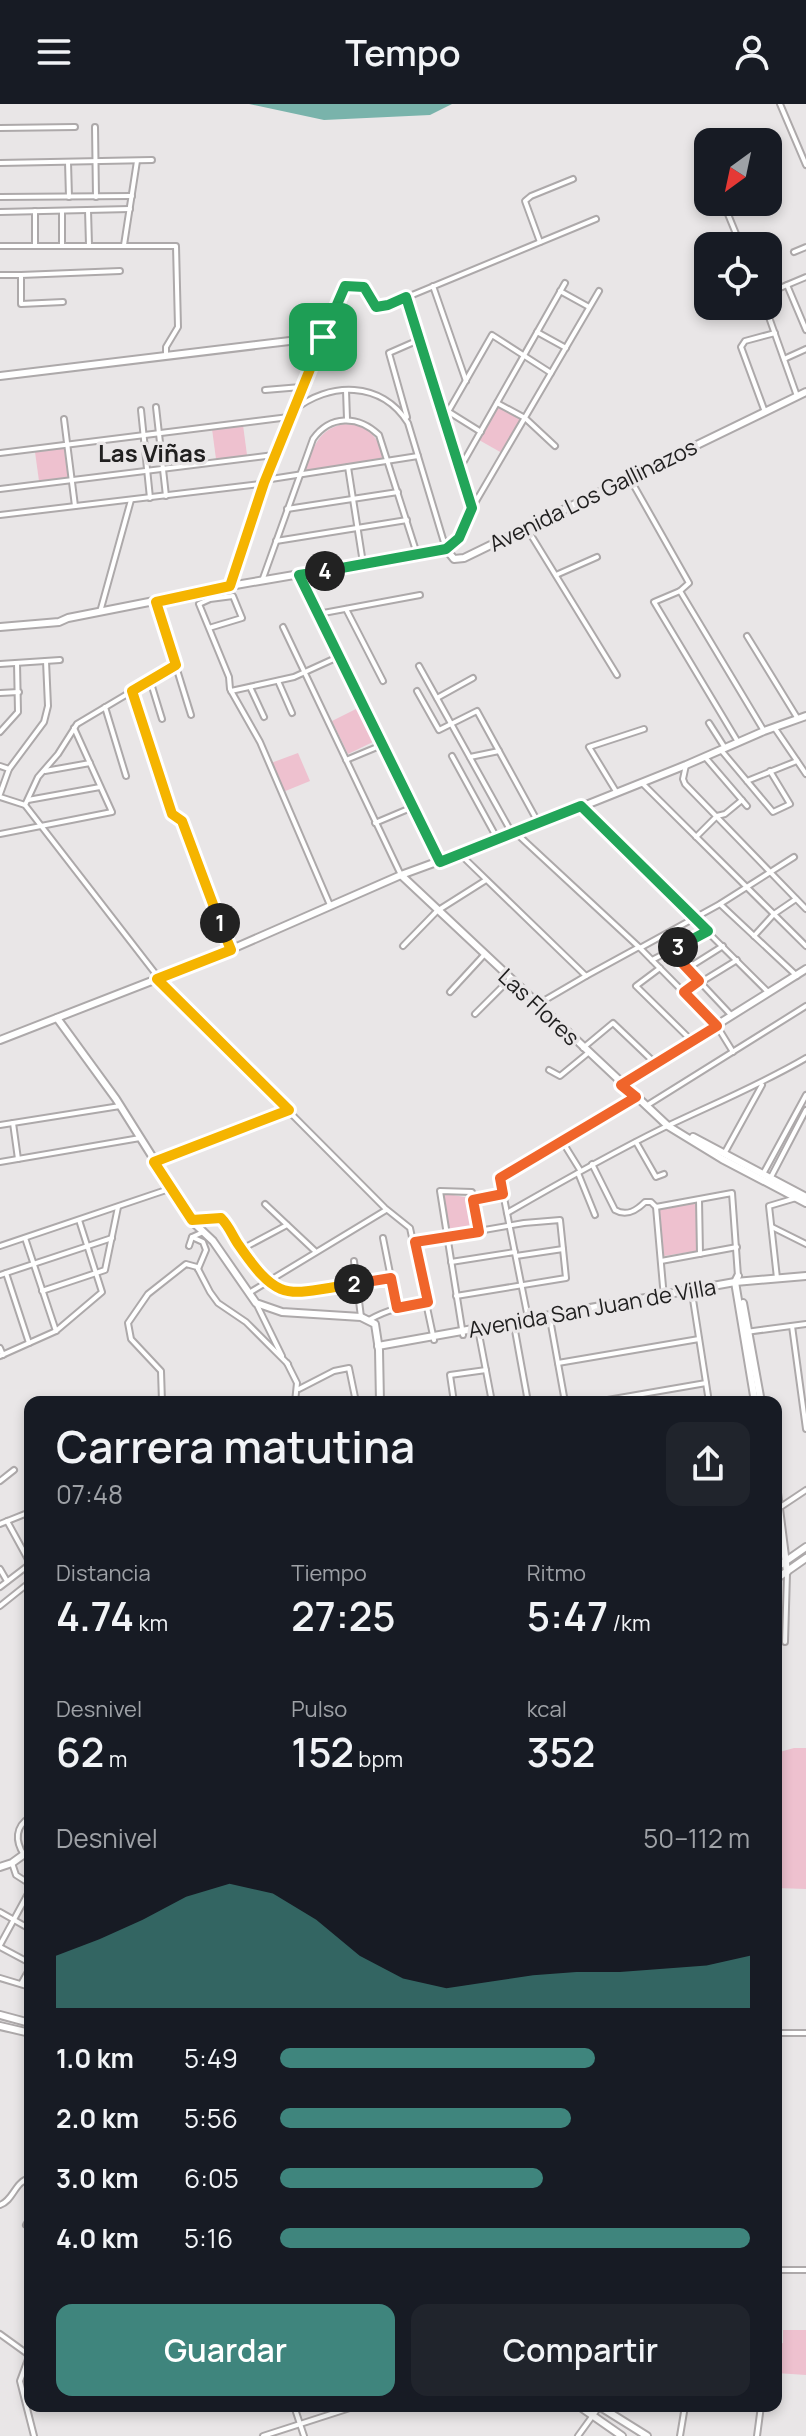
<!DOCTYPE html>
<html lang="es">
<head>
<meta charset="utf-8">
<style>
  body { margin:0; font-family:Manrope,sans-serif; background:#20242c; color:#f1f3f6; height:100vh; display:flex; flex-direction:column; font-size:30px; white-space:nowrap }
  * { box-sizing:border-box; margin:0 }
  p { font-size:26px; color:#9ea1a6 }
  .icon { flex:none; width:44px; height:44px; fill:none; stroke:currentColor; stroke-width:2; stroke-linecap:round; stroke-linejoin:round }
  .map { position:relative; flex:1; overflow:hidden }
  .drawer { position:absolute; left:24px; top:1292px; width:758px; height:1016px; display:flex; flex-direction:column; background:#171b24; border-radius:16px; box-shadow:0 4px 12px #0003 }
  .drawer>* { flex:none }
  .needle { width:52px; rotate:213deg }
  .buttons { position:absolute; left:694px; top:24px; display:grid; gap:16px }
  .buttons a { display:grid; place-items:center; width:88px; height:88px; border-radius:16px; background:#171b24; box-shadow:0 4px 12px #0003; font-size:40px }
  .pin { position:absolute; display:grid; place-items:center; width:68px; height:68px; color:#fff; margin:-34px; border-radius:16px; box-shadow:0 4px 12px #0006 }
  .km { position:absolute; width:40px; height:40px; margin:-20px; border-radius:50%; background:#222; color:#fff; font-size:22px; line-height:40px; text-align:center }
  .round { display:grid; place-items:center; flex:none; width:84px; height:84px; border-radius:16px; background:#20242c }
  .headline { display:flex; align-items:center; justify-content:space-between; height:136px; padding:0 32px }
  h1 { font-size:44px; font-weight:600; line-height:60px }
  .metrics { display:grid; grid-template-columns:repeat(3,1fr); gap:12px; height:136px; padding:8px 32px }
  .metrics div { display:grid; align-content:center }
  .metrics b { font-size:40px; font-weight:600 }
  .metrics small { font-size:22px; font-weight:400 }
  .metrics p { font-size:22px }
  .chart { height:224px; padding:16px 32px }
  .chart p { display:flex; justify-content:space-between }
  .chart svg { width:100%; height:144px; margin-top:8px; fill:#3f857d; opacity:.7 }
  .action { display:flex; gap:16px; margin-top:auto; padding:16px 32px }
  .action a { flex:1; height:92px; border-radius:16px; background:#3f857d; color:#fff; font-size:32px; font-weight:600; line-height:92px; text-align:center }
  .action a+a { background:#20242c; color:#f1f3f6 }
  ul { padding:0 32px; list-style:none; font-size:26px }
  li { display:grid; grid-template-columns:128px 96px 1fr; align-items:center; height:60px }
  li i { height:20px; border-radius:10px; background:#3f857d }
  header { display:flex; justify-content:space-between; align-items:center; height:104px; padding:0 32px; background:#171b24; font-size:36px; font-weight:600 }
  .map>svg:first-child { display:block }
  .green { fill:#eec1cf }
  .water { fill:#79b3ab }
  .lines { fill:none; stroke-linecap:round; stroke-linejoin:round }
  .street-casing { stroke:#ada9aa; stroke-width:8 }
  .secondary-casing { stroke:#ada9aa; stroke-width:10 }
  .street { stroke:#fff; stroke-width:4 }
  .secondary { stroke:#fff; stroke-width:6 }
  .split-1-casing { stroke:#fff; stroke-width:16 }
  .split-2-casing { stroke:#fff; stroke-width:16 }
  .split-3-casing { stroke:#fff; stroke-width:16 }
  .split-4-casing { stroke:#fff; stroke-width:16 }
  .split-5-casing { stroke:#fff; stroke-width:16 }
  .split-1 { stroke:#f5b400; stroke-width:10 }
  .split-2 { stroke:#f5b400; stroke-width:10 }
  .split-3 { stroke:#f0652b; stroke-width:10 }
  .split-4 { stroke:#22a559; stroke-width:10 }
  .split-5 { stroke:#22a559; stroke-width:10 }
  .labels { text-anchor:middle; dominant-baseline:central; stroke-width:7; stroke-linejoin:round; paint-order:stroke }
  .street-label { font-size:22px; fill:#212020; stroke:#e9e6e7 }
  .neighbourhood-label { font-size:24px; font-weight:bold; fill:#212020; stroke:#e9e6e7 }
</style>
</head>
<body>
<header><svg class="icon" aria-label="menu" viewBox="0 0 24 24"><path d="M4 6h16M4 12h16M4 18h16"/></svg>Tempo<svg class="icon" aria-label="person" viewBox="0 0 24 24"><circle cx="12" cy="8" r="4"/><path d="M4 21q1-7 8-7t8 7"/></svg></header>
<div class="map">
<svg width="806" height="2332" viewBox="0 0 806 2332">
  <rect width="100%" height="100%" fill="#e9e6e7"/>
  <g class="green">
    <path d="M498,303L521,316L502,349L479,336Z"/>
    <path d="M344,320C368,320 378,333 385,354L305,367C313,344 318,325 344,320Z"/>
    <path d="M243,321L247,351L216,355L212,325Z"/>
    <path d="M64,344L68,373L39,377L35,348Z"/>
    <path d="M358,604L375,637L348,650L332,617Z"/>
    <path d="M298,649L310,677L283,688L271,659Z"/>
    <path d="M442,1089L470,1094L475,1127L449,1132Z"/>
    <path d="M696,1098V1147L664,1152L659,1105Z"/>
    <path d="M794,1644H806V1785L776,1784V1649Z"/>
    <path d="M783,2226H806V2271L776,2269V2240L783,2239Z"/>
  </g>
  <path class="water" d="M249,0H452L430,11L324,16Z"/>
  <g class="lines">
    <g class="street-casing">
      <g id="street">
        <path d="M780,0L806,61"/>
        <path d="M95,23L96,93"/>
        <path d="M0,24L75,23"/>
        <path d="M705,53L708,60"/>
        <path d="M68,58L69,93"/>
        <path d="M0,59L152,56"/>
        <path d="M0,93L132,92"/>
        <path d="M723,98L741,142"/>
        <path d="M88,106L89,141"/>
        <path d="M35,107V142"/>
        <path d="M62,107V142"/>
        <path d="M0,108L130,105"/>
        <path d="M540,138L525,97L531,92L573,75"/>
        <path d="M124,141L137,57"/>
        <path d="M0,142H176L178,223L166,243V252"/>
        <path d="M794,148L806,143"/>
        <path d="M0,171H21"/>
        <path d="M787,181L806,226"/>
        <path d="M433,182L466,277"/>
        <path d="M560,187L589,203"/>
        <path d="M768,189L806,173"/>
        <path d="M406,193L472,404"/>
        <path d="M63,198L21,200V171L120,167"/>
        <path d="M765,202L797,292"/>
        <path d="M537,228L566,244"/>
        <path d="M784,255L806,245"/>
        <path d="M265,286L301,283"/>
        <path d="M346,286L347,315"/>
        <path d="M497,299L525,314L555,342"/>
        <path d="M156,303L166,392"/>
        <path d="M141,306L150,394"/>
        <path d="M293,307C329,277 382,277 408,319L446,445C462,437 466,419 472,404L599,187"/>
        <path d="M449,308L481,328"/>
        <path d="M765,308L741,243L745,237L775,229"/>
        <path d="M407,313L389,249L421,235"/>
        <path d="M445,313L492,231L551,269"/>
        <path d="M64,315L75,402"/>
        <path d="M0,349L289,313"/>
        <path d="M348,363L363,459"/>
        <path d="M460,364L565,179"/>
        <path d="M629,373L689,479L680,487L654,498L738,638"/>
        <path d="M0,385L274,351"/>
        <path d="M287,405L398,388"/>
        <path d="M0,411L261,380L271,375L418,352"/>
        <path d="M526,423L617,571"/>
        <path d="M276,437L407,416"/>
        <path d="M299,471L440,758"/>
        <path d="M556,471L597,453"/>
        <path d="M262,477L313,335C330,311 358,311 379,331L417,450"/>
        <path d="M230,482L274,351L345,182L364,183L376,203L388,201L596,115"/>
        <path d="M680,487L764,627"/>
        <path d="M156,498L191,611"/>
        <path d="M346,505L383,577"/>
        <path d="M100,508L131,396"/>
        <path d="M318,510L420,491"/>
        <path d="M283,523L401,771"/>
        <path d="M209,524L242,514L233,492L210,495L199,500L229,573L230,585L260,638L330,801"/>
        <path d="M747,532L798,615"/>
        <path d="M0,560L60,556"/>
        <path d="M419,562L513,731"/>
        <path d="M150,576L162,615"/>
        <path d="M278,577L292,609"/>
        <path d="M250,583L264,613"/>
        <path d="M132,587L172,710L182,717L231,846"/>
        <path d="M231,587L294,573L338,553"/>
        <path d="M417,587L439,626L477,607L539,720"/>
        <path d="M0,589L19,588"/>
        <path d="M437,594L473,574"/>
        <path d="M105,603L126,672"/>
        <path d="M709,619L725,644"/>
        <path d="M774,623L806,670"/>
        <path d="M0,628L18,608L17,559"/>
        <path d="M721,646L773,708L790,700L770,667"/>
        <path d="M452,652L498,736"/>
        <path d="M470,653L499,647"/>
        <path d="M705,653L747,702"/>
        <path d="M346,656L382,641"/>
        <path d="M686,661L683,675L685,680L806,805"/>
        <path d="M0,662L9,665"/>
        <path d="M45,667L90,659"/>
        <path d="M747,677L797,657"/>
        <path d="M642,679L806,842"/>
        <path d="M617,689L589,643L644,625"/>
        <path d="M0,690L9,665L44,618L48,602L46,557"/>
        <path d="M0,693L25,701L155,869L157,875L385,1104L410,1124L434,1236"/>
        <path d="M28,696L100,683"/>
        <path d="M25,701L38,673L58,650L77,620L176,561"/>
        <path d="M581,702L768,888"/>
        <path d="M375,719L413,703"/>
        <path d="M516,729L640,844L717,922L733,948"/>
        <path d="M0,730L112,708L74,624"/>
        <path d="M696,733L717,712L725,710L742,696"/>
        <path d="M460,750L586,872L639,843"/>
        <path d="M720,800L797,872"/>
        <path d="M754,832L774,810L796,795"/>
        <path d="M403,842L437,807L486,776"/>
        <path d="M640,844L720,800L794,753"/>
        <path d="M671,847L731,911"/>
        <path d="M652,856L708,827"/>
        <path d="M660,864L636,882L692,937"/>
        <path d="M688,864L723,842"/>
        <path d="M450,888L484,851"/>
        <path d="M685,888L737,856"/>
        <path d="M535,898L545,896L586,872"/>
        <path d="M475,910L510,875"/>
        <path d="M583,944L613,919L656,960"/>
        <path d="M549,966L560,972L588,949"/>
        <path d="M646,1002L806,902"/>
        <path d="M13,1019L18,1055"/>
        <path d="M0,1021L120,1002"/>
        <path d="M562,1037L580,1066"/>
        <path d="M636,1038L656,1073L664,1070"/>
        <path d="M724,1050L762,981"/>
        <path d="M157,1057L289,1006"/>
        <path d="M0,1058L140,1034"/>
        <path d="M592,1060L615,1106C627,1113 637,1106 645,1098H651L656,1103L732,1089L738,1172"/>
        <path d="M578,1069L595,1111"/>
        <path d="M763,1070L806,991"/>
        <path d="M771,1073L806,1006"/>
        <path d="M473,1096L503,1090"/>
        <path d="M699,1096L700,1150"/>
        <path d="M265,1100L315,1147"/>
        <path d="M656,1103L664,1194"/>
        <path d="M507,1109C559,1079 610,1050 663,1024C711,1001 760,981 806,954"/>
        <path d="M192,1116L221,1114L266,1177"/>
        <path d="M772,1123L806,1140"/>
        <path d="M25,1134L56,1227"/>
        <path d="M383,1134L397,1204"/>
        <path d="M415,1138L524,1119L560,1116L566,1174L456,1192"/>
        <path d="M0,1142L172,1084"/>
        <path d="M189,1142L192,1133"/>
        <path d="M242,1145L287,1121"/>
        <path d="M516,1152L563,1145"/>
        <path d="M354,1157L361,1213"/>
        <path d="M661,1157L737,1143"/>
        <path d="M451,1158L515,1148"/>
        <path d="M198,1165L206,1146L203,1138L192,1133L201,1129"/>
        <path d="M6,1169L29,1239"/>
        <path d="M0,1171L112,1134"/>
        <path d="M777,1174L769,1102L796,1094"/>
        <path d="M268,1176L283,1188L300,1190L391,1174"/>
        <path d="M42,1187L105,1166L118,1103"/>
        <path d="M249,1189L386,1106"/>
        <path d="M692,1189L709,1298"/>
        <path d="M256,1199L282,1252"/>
        <path d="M550,1215L565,1298"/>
        <path d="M369,1216C388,1205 406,1202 428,1198"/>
        <path d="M529,1219L500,1074L636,993"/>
        <path d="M514,1221L528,1298"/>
        <path d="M792,1222L806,1325"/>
        <path d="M478,1225L492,1298"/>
        <path d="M746,1228L806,1220"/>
        <path d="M463,1231L440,1087L472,1088L479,1128"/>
        <path d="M0,1244L3,1251"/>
        <path d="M0,1252L56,1227L102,1188L79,1116"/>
        <path d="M287,1259L297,1279L295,1298"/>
        <path d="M558,1259L699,1235"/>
        <path d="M299,1285L334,1267L349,1264L356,1298"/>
        <path d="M162,1298L161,1267L131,1235L128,1219L148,1190L186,1160L197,1163L210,1188L218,1199L246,1218L288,1260"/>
        <path d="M454,1298L450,1271L486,1266"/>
        <path d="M596,1298L706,1279"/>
        <path d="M0,1377L14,1366"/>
        <path d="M779,1404L806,1386"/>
        <path d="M7,1417L30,1459"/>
        <path d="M0,1420L30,1408"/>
        <path d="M0,1465L7,1477"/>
        <path d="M0,1483L30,1460"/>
        <path d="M0,1502L30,1478"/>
        <path d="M785,1538L787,1469"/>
        <path d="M24,1751C15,1737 15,1723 30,1713"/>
        <path d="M12,1759L16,1771L30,1780"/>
        <path d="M0,1808L30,1825"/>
        <path d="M0,1841L30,1786"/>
        <path d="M0,1843L30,1859"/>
        <path d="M0,1874L30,1883"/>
        <path d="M21,1880L30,1864"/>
        <path d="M776,1929H806"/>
        <path d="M0,2101C14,2096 14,2078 30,2074"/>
        <path d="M26,2121L30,2114"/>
        <path d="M776,2166H806"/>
        <path d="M777,2166V1929"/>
        <path d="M0,2230L29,2251"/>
        <path d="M30,2250L20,2277L34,2332"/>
        <path d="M294,2302L304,2332"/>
        <path d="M263,2332L356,2302"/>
        <path d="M578,2332L599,2303"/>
        <path d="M680,2332L685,2302"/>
        <path d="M757,2332L761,2302"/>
      </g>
    </g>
    <g class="secondary-casing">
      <g id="secondary">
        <path d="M0,272L323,233"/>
        <path d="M0,523L59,518L68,514L230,482L446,445L454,455L464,454L806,288"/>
        <path d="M401,771L668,1022L722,1055L806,1099"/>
        <path d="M57,914L116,995L194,1119L213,1137L256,1199L282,1208L361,1213L375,1220L379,1246L380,1298"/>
        <path d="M0,936L216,852L401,771L516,729L686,661L764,627L806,612"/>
        <path d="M621,981L806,865"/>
        <path d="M693,1033L806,1093"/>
        <path d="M738,1172L735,1178L755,1298"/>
        <path d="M743,1199L761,1298"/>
        <path d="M378,1242L735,1178L806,1172"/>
        <path d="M776,1381L787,1468"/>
        <path d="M776,1464L806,1443"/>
        <path d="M776,1475L806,1454"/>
        <path d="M0,1763L12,1759L30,1746"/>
        <path d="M0,1911L30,1919"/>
        <path d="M0,1922L30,1929"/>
        <path d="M579,2302L622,2332"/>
        <path d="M599,2302L647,2332"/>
      </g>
    </g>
    <use href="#street" class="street"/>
    <use href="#secondary" class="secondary"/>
  </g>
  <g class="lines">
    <g class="split-1-casing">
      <path id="split-1" d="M220,819L182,717L172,710L132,587L176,561L156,498L230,482L264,379L323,233"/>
    </g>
    <g class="split-2-casing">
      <path id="split-2" d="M220,819L231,846L157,875L289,1006L154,1058L192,1116L221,1114C229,1122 232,1131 238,1140C280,1201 286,1190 354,1180"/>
    </g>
    <g class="split-3-casing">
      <path id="split-3" d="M354,1180L391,1174L397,1204L428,1198L415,1138L479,1128L473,1096L503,1090L500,1074L636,993L621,981L717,922L684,888L699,877L671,847L678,843"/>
    </g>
    <g class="split-4-casing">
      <path id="split-4" d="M325,467L299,471L440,758L581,702L708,827L678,843"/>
    </g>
    <g class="split-5-casing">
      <path id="split-5" d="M323,233L345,182L364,183L376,203L388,201L406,193L472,404L459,434L446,445L325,467"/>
    </g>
    <use href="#split-1" class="split-1"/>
    <use href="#split-2" class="split-2"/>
    <use href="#split-3" class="split-3"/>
    <use href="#split-4" class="split-4"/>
    <use href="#split-5" class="split-5"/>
  </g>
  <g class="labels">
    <g class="street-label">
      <text transform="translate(593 391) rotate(-26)">Avenida Los Gallinazos</text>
      <text transform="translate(539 903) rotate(43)">Las Flores</text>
      <text transform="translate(592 1204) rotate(-10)">Avenida San Juan de Villa</text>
    </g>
    <g class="neighbourhood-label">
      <text x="152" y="348">Las Viñas</text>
    </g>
  </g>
</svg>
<div class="buttons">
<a><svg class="needle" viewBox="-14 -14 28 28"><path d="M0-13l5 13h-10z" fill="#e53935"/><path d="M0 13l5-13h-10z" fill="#9ea1a6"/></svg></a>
<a><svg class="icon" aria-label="locate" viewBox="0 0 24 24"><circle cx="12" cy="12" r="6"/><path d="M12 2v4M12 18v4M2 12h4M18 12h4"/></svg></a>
</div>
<div class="pin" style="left:323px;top:233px;background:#1e9e55"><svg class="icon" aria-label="arrive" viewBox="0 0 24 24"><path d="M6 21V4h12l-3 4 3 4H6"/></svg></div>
<b class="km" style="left:220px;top:819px">1</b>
<b class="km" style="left:354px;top:1180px">2</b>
<b class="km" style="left:678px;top:843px">3</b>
<b class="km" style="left:325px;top:467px">4</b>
<section class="drawer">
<div class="headline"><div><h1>Carrera matutina</h1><p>07:48</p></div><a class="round"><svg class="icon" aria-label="share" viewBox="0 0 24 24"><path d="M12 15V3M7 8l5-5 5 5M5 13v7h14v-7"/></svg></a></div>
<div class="metrics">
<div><p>Distancia</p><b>4.74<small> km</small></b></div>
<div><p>Tiempo</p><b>27:25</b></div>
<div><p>Ritmo</p><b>5:47<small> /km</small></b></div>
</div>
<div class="metrics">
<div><p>Desnivel</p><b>62<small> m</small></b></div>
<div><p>Pulso</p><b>152<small> bpm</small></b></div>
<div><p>kcal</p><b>352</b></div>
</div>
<div class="chart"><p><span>Desnivel</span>50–112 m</p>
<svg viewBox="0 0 160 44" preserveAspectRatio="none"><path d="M0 44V28L10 23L20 17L30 10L40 6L50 9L60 17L70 28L80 35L90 38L100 36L110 34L120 33L130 33L140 32L150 31L160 28V44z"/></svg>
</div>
<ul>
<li><b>1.0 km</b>5:49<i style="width:67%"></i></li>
<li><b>2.0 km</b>5:56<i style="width:62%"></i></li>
<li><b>3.0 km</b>6:05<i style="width:56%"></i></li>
<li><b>4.0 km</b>5:16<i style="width:100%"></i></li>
</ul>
<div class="action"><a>Guardar</a><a>Compartir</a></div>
</section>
</div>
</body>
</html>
